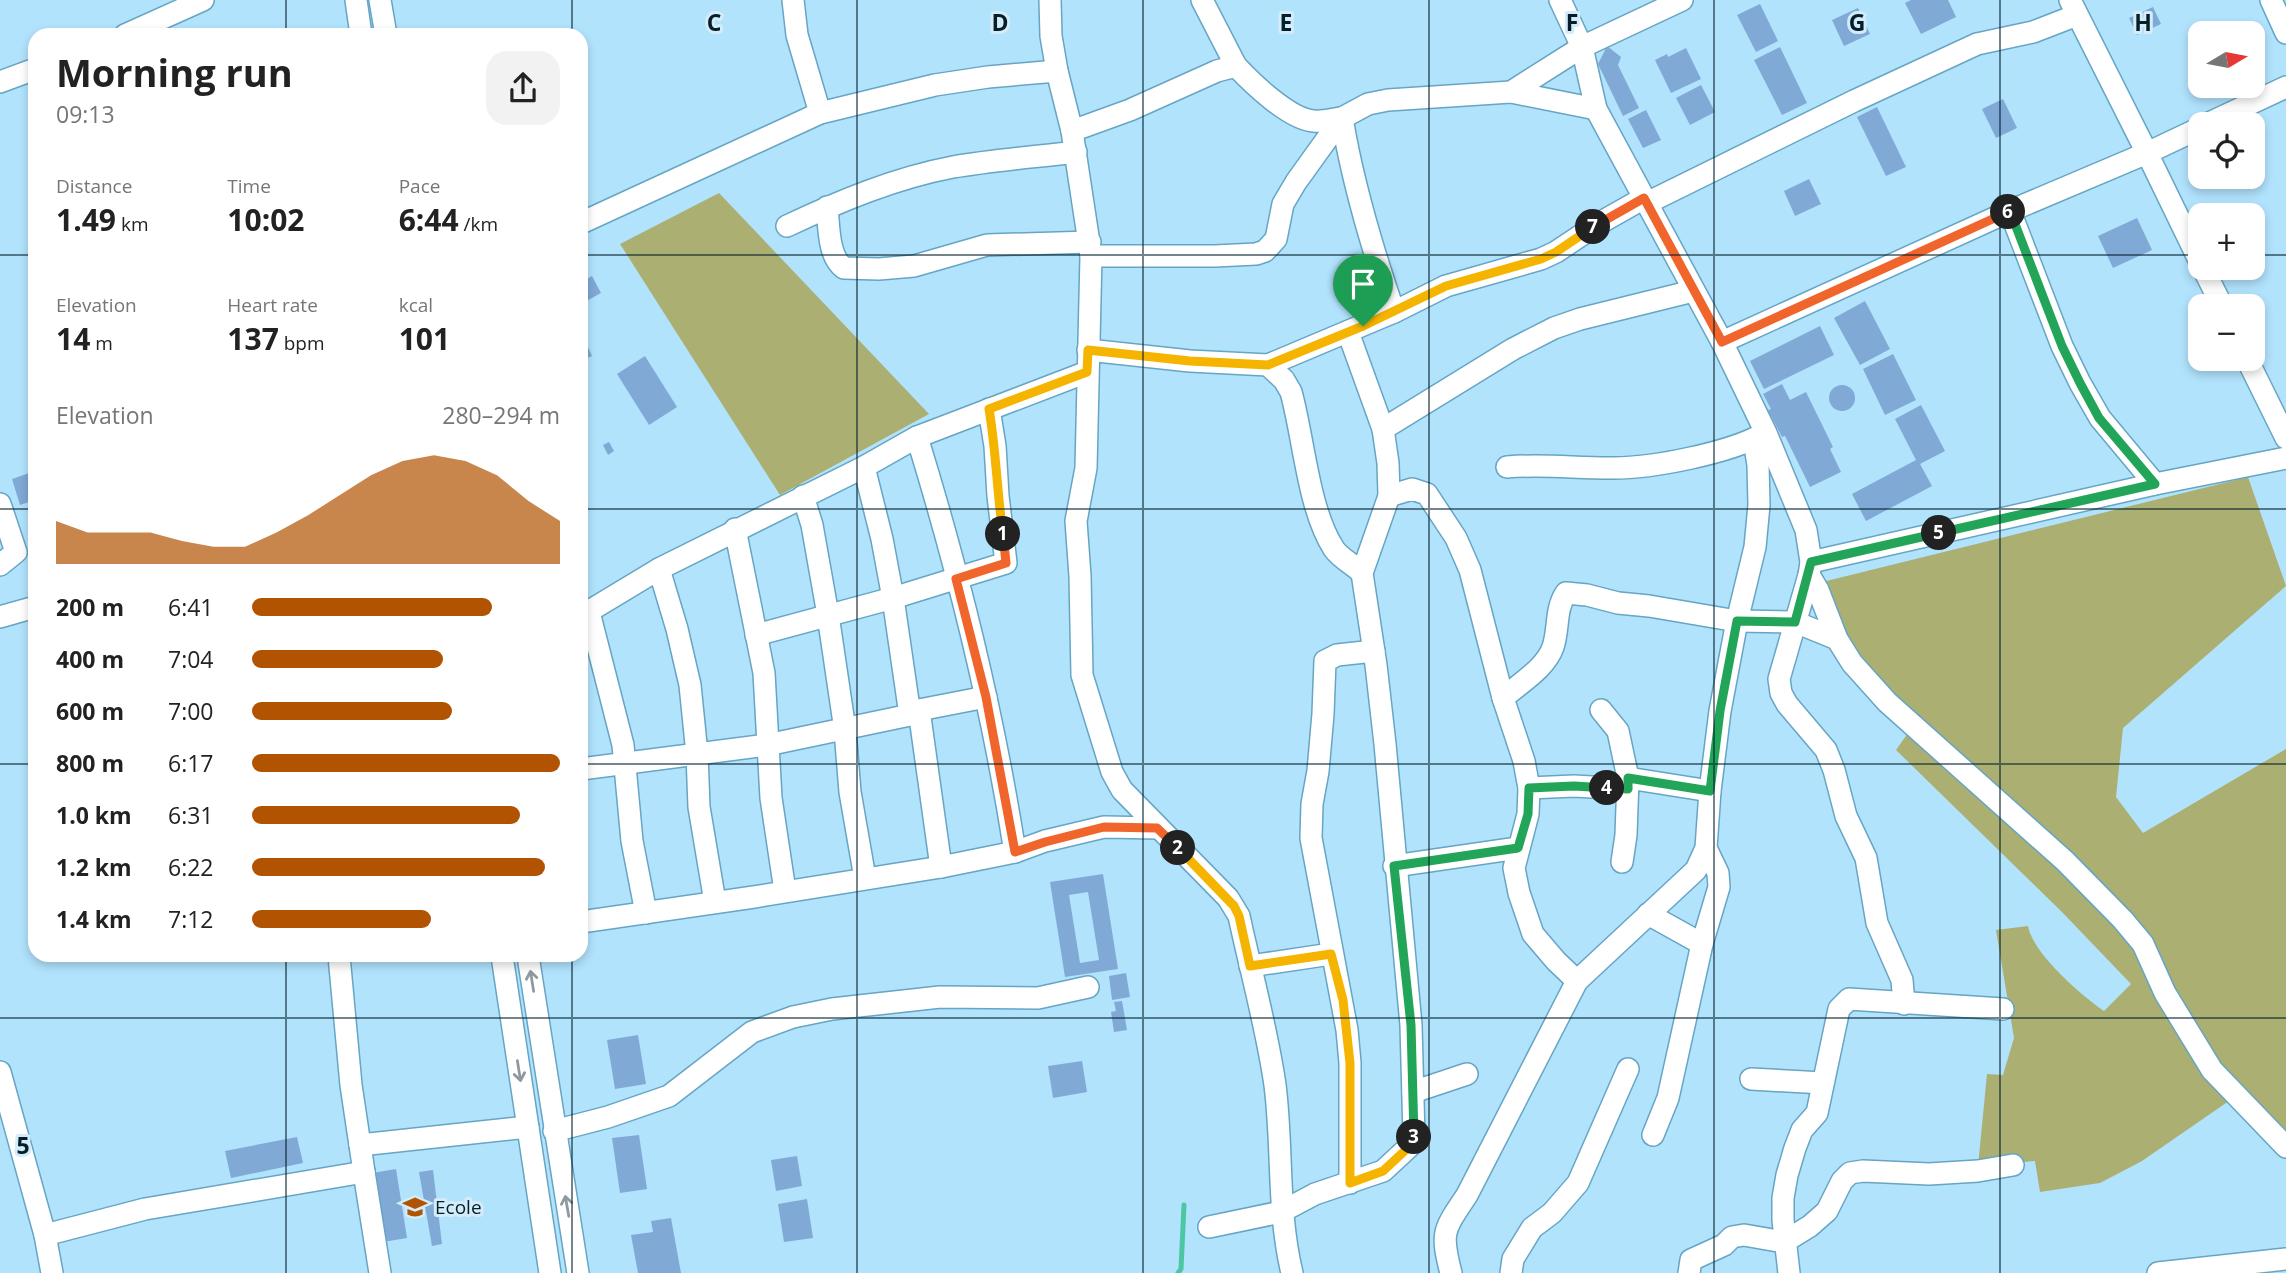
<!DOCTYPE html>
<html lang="en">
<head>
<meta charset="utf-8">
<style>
  body { margin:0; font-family:"Open Sans",sans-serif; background:#f2f2f2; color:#222; height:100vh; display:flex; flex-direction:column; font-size:26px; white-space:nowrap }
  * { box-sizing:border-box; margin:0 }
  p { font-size:23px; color:#767676 }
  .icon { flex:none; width:38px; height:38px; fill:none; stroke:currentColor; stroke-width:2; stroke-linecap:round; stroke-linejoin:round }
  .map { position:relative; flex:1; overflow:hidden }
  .side { position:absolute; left:28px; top:28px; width:560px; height:934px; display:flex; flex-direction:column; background:#fff; border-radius:21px; box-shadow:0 4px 10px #0003 }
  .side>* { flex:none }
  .needle { width:46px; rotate:80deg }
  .buttons { position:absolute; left:2188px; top:21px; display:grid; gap:14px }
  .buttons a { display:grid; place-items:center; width:77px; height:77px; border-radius:14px; background:#fff; box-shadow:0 4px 10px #0003; font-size:35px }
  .pin { position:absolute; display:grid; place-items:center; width:60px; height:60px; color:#fff; margin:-72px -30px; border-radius:50% 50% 50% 0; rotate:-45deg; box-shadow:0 0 7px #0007 }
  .pin .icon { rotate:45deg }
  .km { position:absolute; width:35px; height:35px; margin:-18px; border-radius:50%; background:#222; color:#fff; font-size:19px; line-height:35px; text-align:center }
  .round { display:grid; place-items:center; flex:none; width:74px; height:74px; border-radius:21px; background:#f2f2f2 }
  .headline { display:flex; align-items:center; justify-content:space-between; height:119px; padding:0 28px }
  h1 { font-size:38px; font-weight:700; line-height:52px }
  .metrics { display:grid; grid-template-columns:repeat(3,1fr); gap:10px; height:119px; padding:7px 28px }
  .metrics div { display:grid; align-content:center }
  .metrics b { font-size:30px; font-weight:700 }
  .metrics small { font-size:19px; font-weight:400 }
  .metrics p { font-size:19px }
  .chart { height:196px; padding:14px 28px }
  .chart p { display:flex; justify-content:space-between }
  .chart svg { width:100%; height:126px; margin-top:7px; fill:#b15301; opacity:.7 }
  ul { padding:0 28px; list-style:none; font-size:23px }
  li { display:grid; grid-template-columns:112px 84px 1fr; align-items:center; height:52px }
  li i { height:18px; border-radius:9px; background:#b15301 }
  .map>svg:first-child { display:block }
  .green { fill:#acaf72 }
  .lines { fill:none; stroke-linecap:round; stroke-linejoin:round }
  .stream { stroke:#4dc7a3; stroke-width:5 }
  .building { fill:#80a9d5; fill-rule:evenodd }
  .minor-casing { stroke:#66a5c3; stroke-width:24 }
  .minor { stroke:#fff; stroke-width:21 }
  .oneway { stroke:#8e9a9f }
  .split-1-casing { stroke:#fff; stroke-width:14 }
  .split-2-casing { stroke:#fff; stroke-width:14 }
  .split-3-casing { stroke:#fff; stroke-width:14 }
  .split-4-casing { stroke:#fff; stroke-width:14 }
  .split-5-casing { stroke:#fff; stroke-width:14 }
  .split-6-casing { stroke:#fff; stroke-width:14 }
  .split-7-casing { stroke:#fff; stroke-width:14 }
  .split-8-casing { stroke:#fff; stroke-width:14 }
  .split-1 { stroke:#f5b400; stroke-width:9 }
  .split-2 { stroke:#f0652b; stroke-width:9 }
  .split-3 { stroke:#f5b400; stroke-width:9 }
  .split-4 { stroke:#22a559; stroke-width:9 }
  .split-5 { stroke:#22a559; stroke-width:9 }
  .split-6 { stroke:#22a559; stroke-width:9 }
  .split-7 { stroke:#f0652b; stroke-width:9 }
  .split-8 { stroke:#f5b400; stroke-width:9 }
  .grid { fill:none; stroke:#041f2a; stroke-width:2; stroke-opacity:0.55 }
  .labels { text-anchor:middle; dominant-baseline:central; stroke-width:6; stroke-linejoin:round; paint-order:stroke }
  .poi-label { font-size:19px; fill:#041f2a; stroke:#d4ecf9; text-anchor:start }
  .grid-label { font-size:23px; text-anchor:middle; font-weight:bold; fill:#041f2a; stroke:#d4ecf9; stroke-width:6; stroke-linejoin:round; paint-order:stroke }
</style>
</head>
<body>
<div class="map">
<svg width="2286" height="1273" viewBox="0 0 2286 1273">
  <rect width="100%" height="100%" fill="#b1e3fd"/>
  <g class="green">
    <path d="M719,193L929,414L780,495L620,244Z"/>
    <path d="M2248,477L2286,586L2123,728L2116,797L2143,833L2286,749V1143L2239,1094L2142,1161L2100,1183L2040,1192L2035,1161L1978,1166L1987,1074L2003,1075L2014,1038L1996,930L2028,926C2033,954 2081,995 2104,1011L2131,984L2062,912L1896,750L1913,726L1802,587Z"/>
  </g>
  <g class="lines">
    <path class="stream" d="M1178,1273L1181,1269L1184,1205"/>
  </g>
  <g class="building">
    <path d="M1911,0H1948L1956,17L1921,34L1905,3Z"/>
    <path d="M1760,4L1778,41L1756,52L1737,15Z"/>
    <path d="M2153,7L2161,24L2137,35L2129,18Z"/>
    <path d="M1858,8L1870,34L1844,46L1832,20Z"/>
    <path d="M1607,46L1621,57L1618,65L1639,108L1623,116L1598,64Z"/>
    <path d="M1780,47L1807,103L1782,115L1754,60Z"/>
    <path d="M1686,48L1701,79L1671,93L1655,60L1667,54L1668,57Z"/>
    <path d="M1701,85L1715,112L1690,125L1676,98Z"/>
    <path d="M2003,99L2017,128L1996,138L1982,109Z"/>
    <path d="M1877,107L1906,167L1886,176L1857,117Z"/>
    <path d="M1646,110L1661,140L1643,148L1628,119Z"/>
    <path d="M1809,179L1821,204L1795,216L1784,191Z"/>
    <path d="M2137,218L2152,250L2113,268L2098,236Z"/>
    <path d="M592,276L601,293L581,304V282Z"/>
    <path d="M1865,301L1890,349L1860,365L1834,318Z"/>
    <path d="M1820,326L1834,355L1764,389L1750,361Z"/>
    <path d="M588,347L592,356L585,359L581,351Z"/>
    <path d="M1893,354L1916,400L1885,415L1863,369Z"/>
    <path d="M645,356L677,407L649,425L617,374Z"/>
    <path d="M1782,384L1790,400L1806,392L1833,447L1830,449L1841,472L1810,487L1785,436L1782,437L1768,410L1771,409L1763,394Z"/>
    <circle cx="1842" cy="398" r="13"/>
    <path d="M1921,405L1945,451L1920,464L1932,486L1866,521L1852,494L1916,460L1895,419Z"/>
    <path d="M609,442L614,451L608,455L603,445Z"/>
    <path d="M35,471V500L20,505L12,479Z"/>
    <path d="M1103,874L1118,969L1065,977L1050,882ZM1088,892L1099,960L1080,963L1069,895Z"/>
    <path d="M1126,973L1130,997L1112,1000L1109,976Z"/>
    <path d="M1122,1001L1127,1030L1114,1032L1111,1012L1116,1011L1114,1002Z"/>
    <path d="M638,1035L646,1084L615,1089L607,1040Z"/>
    <path d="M1082,1061L1087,1092L1053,1098L1048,1066Z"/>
    <path d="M639,1135L647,1189L620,1193L612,1138Z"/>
    <path d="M297,1137L303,1163L231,1178L225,1151Z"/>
    <path d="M797,1156L802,1186L776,1191L771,1160Z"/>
    <path d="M396,1169L407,1238L383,1242L372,1173Z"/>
    <path d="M433,1170L442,1244L432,1246L419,1172Z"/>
    <path d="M807,1199L813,1238L784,1242L778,1204Z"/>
    <path d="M671,1218L681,1273H638L631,1235L653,1232L651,1221Z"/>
  </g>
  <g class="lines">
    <g class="minor-casing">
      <g id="minor">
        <path d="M356,0L361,35"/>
        <path d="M380,0L386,35"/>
        <path d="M793,0L797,35L820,113"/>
        <path d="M1050,0L1051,36L1057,71L1072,131L1091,256L1086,468L1076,521L1080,576L1082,675L1112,772L1122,790L1228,898L1239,916C1251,972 1267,1029 1275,1085C1283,1148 1277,1211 1292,1273"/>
        <path d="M1202,0L1236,66"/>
        <path d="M1560,0L1582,47L1596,109L1722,342L1766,433L1806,530L1811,562L1809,575L1779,679L1781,693L1787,704L1826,750L1834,770L1846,816L1866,858L1877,923L1902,980L1904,1004"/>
        <path d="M2070,0L2147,153L2200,128"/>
        <path d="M2271,0L2286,33"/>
        <path d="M125,35L203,0"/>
        <path d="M0,82L35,69"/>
        <path d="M1511,92L1596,109"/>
        <path d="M2207,124L2286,87"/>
        <path d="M1072,131L1130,110L1217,71L1236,66C1252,83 1290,120 1314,121C1323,122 1333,119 1342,118C1353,185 1372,248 1394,312"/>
        <path d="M1647,203L1854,101L1977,44L2033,32L2077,15"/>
        <path d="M827,207C829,226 828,257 844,268L879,269L914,266L987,245L1090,242"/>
        <path d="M2010,211L2062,346L2080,383L2100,418L2155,484"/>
        <path d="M581,223L820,113L935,85L988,77L1057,71"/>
        <path d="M787,226C840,201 895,178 953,167C994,160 1035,157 1076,152"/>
        <path d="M1091,256H1215L1256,254L1265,251L1276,239L1283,204L1296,182L1342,118L1368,104L1388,100L1511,92L1582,47L1682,0"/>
        <path d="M2203,268L2222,306"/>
        <path d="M1722,342L2010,211L2147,153L2200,262"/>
        <path d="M1088,350L1190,361L1268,365L1394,312L1446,286L1541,259L1556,252L1598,224L1644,198"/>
        <path d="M2247,359L2286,438"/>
        <path d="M1268,365L1284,380L1291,392C1304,439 1308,509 1334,549C1340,558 1354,565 1362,573"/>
        <path d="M1383,429L1513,349L1554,328L1580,319L1693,291"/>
        <path d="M917,437C959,573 993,712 1015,852"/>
        <path d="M864,467L882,539L893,598L910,715"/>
        <path d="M1507,467C1543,464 1574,468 1609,468C1650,469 1730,453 1765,433"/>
        <path d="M803,496L812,525L828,615L845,730L850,792L865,878"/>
        <path d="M1389,496L1412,489L1427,494L1456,538L1470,570L1503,698L1524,761L1529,788L1528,814L1514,868L1519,893L1533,934L1556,961L1577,981"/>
        <path d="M0,504L16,552L0,565"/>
        <path d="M735,529L764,673L771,798L785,891"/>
        <path d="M1811,562L2155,484L2286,458"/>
        <path d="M659,569L677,629L690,685L697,754L699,807L715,902"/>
        <path d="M1809,575L1818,590L1837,639L1852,663L1887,702L2065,861L2123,920L2143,944L2165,993L2212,1070L2286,1147"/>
        <path d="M589,612L623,745L632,841L646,913"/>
        <path d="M581,616L659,569L864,467L917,437L1087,372"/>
        <path d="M0,617L35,607"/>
        <path d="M756,635L893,598L1006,563L998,496L995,446L989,409"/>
        <path d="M1503,698C1519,684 1546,668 1553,647C1559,630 1555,609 1566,593L1587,595L1618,603L1649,606L1737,621L1795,622L1837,639"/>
        <path d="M919,710L941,867"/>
        <path d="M1601,710L1618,731L1628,778L1626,835L1622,862"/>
        <path d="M581,769L767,745L910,715L919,710L986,697"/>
        <path d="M1628,778L1710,791"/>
        <path d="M1529,788L1574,786L1628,789"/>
        <path d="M1394,866L1518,848"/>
        <path d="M1648,914L1702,944L1668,1098L1653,1135"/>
        <path d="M581,922L754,897L941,867L1015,852L1045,841L1104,827L1158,828"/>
        <path d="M1702,944L1719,887L1718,873L1706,848"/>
        <path d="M502,956L550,1273"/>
        <path d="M528,956L578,1273"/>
        <path d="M1250,966L1331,954"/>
        <path d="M0,1072L45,1235"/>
        <path d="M1751,1079L1823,1083"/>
        <path d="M1413,1092L1467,1074"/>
        <path d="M554,1131L608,1117L669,1096L752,1032L793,1017L832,1009L940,997L1038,998L1088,987"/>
        <path d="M360,1145L528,1127"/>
        <path d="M364,1172L380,1273"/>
        <path d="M1350,1183V1063L1347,1030L1311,838L1312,804L1318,771L1323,714L1325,661L1337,655L1374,651"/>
        <path d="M1209,1227L1281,1212L1315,1194L1383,1171L1411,1145L1414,1137L1411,1025L1385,744L1376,665L1362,573L1389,496L1388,463L1383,429L1348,332"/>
        <path d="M52,1273L45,1235L145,1209L364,1172L351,1085L339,956"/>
        <path d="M1451,1273C1440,1231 1444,1230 1467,1195L1577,981L1696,870L1706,848L1710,791L1720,711L1737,621L1755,547L1759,505L1758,465L1754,440"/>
        <path d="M1511,1273L1513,1259L1532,1228L1552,1213L1578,1183L1628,1069"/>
        <path d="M1689,1273L1691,1260L1724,1245L1732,1237L1744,1235L1784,1242L1810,1226L1827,1211L1842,1181L1850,1173L1863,1171L1929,1174L1978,1171L2013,1165"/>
        <path d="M1789,1273L1783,1220V1198L1787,1175L1795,1148L1802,1130L1817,1113L1839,1009L1849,999L2003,1009"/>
        <path d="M2158,1273L2286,1259"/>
      </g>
    </g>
    <use href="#minor" class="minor"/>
  </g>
  <defs><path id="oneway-shaft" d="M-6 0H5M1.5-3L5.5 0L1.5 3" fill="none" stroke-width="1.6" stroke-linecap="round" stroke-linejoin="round" transform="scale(1.75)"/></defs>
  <g class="oneway">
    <use href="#oneway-shaft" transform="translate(532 981) rotate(-99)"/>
    <use href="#oneway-shaft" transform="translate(519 1071) rotate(81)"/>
    <use href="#oneway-shaft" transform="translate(567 1206) rotate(-100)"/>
  </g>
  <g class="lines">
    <g class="split-1-casing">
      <path id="split-1" d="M1003,534C997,492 996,450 989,409L1087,372L1088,350L1190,361L1268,365L1363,326"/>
    </g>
    <g class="split-2-casing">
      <path id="split-2" d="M1003,534L1006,563L956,579L986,697L1015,852L1045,842L1104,827L1157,828L1178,848"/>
    </g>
    <g class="split-3-casing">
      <path id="split-3" d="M1178,848L1234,906L1239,916L1250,966L1331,954L1343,1000L1350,1063V1183L1383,1171L1411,1145L1414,1137"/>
    </g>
    <g class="split-4-casing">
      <path id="split-4" d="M1414,1137L1411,1025L1394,866L1518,848L1528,814L1529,788L1574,786L1607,788"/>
    </g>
    <g class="split-5-casing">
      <path id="split-5" d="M1607,788L1628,789V778L1710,791L1720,711L1737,621L1795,622L1811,562L1939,533"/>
    </g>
    <g class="split-6-casing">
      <path id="split-6" d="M1939,533L2155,484L2099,418L2080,383L2062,346L2010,211L2008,212"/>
    </g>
    <g class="split-7-casing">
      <path id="split-7" d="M1593,227L1644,198L1722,342L2008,212"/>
    </g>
    <g class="split-8-casing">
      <path id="split-8" d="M1363,326L1446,286L1541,259L1556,252L1593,227"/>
    </g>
    <use href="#split-1" class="split-1"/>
    <use href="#split-2" class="split-2"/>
    <use href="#split-3" class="split-3"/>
    <use href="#split-4" class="split-4"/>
    <use href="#split-5" class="split-5"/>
    <use href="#split-6" class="split-6"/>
    <use href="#split-7" class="split-7"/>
    <use href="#split-8" class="split-8"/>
  </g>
  <path class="grid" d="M286,0V35M572,0V35M857,0V1273M1143,0V1273M1429,0V1273M1714,0V1273M2000,0V1273M0,255H35M581,255H2200M2252,255H2286M0,509H35M581,509H2286M0,764H35M581,764H2286M286,956V1273M572,956V1273M0,1018H2286"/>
  <defs>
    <g id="school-bare" transform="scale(1.89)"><path d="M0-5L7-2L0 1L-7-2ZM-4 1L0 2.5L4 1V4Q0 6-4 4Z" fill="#b15301" stroke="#d4ecf9" stroke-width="2.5" paint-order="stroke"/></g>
  </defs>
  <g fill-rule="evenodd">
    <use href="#school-bare" x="415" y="1207"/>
  </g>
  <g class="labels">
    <g class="poi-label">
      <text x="435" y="1207">Ecole</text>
    </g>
  </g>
  <g class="grid-label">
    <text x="714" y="31">C</text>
    <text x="1000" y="31">D</text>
    <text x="1286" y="31">E</text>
    <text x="1572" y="31">F</text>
    <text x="1857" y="31">G</text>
    <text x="2143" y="31">H</text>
    <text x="23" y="1154">5</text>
  </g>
</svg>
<div class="buttons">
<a><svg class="needle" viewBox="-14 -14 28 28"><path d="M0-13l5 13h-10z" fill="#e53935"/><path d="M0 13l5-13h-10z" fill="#767676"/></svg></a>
<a><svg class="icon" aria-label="locate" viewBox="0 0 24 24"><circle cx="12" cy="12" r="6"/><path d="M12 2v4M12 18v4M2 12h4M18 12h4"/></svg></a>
<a>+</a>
<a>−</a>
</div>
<div class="pin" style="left:1363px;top:326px;background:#1e9e55"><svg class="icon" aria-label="arrive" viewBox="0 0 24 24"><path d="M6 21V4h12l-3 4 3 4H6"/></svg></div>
<b class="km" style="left:1003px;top:534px">1</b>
<b class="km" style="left:1178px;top:848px">2</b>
<b class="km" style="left:1414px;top:1137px">3</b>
<b class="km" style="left:1607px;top:788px">4</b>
<b class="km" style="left:1939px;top:533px">5</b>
<b class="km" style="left:2008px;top:212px">6</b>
<b class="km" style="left:1593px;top:227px">7</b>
<section class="side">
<div class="headline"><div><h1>Morning run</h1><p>09:13</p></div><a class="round"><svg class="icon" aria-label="share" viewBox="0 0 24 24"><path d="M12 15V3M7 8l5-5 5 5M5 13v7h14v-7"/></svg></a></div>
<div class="metrics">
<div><p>Distance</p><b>1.49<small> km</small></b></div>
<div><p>Time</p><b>10:02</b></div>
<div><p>Pace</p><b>6:44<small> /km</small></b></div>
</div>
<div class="metrics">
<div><p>Elevation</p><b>14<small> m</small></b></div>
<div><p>Heart rate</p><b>137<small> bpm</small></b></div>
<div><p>kcal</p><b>101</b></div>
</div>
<div class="chart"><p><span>Elevation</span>280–294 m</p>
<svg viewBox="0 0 160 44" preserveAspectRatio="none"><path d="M0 44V29L10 33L20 33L30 33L40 36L50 38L60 38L70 33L80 27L90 20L100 13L110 8L120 6L130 8L140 13L150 22L160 29V44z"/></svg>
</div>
<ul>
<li><b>200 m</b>6:41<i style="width:78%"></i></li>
<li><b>400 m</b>7:04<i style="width:62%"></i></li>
<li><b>600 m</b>7:00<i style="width:65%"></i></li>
<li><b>800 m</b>6:17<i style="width:100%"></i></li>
<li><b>1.0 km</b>6:31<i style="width:87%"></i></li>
<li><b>1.2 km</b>6:22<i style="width:95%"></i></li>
<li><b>1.4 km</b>7:12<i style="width:58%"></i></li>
</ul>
</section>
</div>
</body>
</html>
